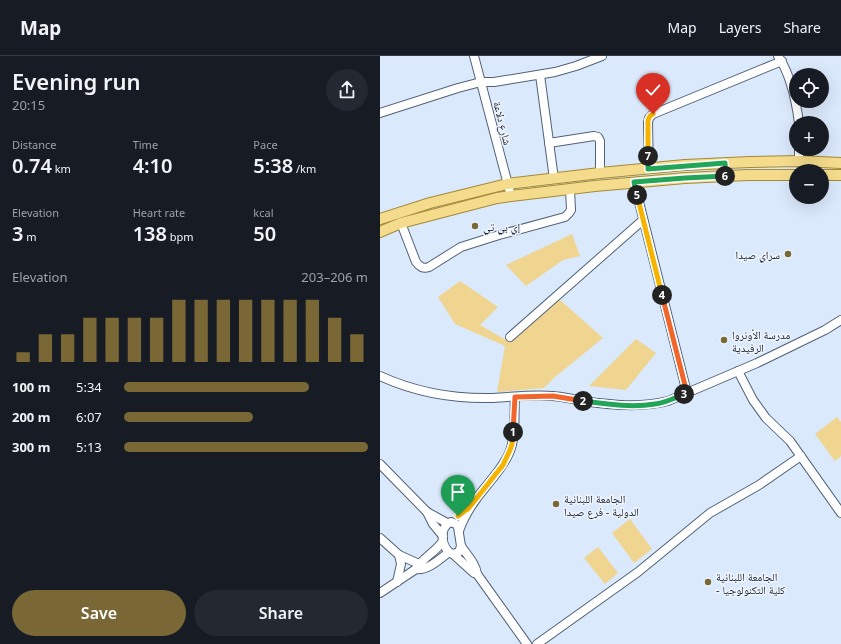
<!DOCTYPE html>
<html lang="en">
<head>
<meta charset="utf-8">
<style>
  body { margin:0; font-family:"Noto Sans","Noto Naskh Arabic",sans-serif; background:#242831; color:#f1f3f6; height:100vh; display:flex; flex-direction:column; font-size:15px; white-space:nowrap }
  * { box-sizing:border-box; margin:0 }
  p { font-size:13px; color:#9ea1a6 }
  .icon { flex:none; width:22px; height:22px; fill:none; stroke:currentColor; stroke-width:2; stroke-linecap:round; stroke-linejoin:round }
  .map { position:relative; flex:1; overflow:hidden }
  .panel { display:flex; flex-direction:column; background:#171b24; width:380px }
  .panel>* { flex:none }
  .controls { position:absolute; left:409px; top:12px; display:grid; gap:8px }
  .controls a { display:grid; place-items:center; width:40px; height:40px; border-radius:50%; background:#171b24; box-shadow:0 4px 16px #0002; font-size:20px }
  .pin { position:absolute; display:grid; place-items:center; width:34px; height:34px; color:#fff; margin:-41px -17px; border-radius:50% 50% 50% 0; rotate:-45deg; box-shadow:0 0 4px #0007 }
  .pin .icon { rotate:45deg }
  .km { position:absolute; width:20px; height:20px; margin:-10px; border-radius:50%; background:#222; color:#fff; font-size:11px; line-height:20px; text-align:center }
  .round { display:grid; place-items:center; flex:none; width:42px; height:42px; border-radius:21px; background:#242831 }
  .overview { display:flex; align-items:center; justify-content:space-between; height:68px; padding:0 12px }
  h1 { font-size:22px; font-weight:600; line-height:30px }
  .metrics { display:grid; grid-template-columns:repeat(3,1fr); gap:6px; height:68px; padding:4px 12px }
  .metrics div { display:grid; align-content:center }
  .metrics b { font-size:20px; font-weight:600 }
  .metrics small { font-size:11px; font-weight:400 }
  .metrics p { font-size:11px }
  .chart { height:112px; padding:8px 12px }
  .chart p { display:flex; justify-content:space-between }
  .chart svg { width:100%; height:72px; margin-top:4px; stroke:#796735; stroke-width:6 }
  .action { display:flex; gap:8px; margin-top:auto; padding:8px 12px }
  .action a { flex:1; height:46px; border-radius:24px; background:#796735; color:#fff; font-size:16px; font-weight:600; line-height:46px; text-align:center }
  .action a+a { background:#242831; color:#f1f3f6 }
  ul { padding:0 12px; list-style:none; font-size:13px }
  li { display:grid; grid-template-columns:64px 48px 1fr; align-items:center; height:30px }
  li i { height:10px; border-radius:5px; background:#796735 }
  header { display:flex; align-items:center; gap:24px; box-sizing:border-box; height:56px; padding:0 20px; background:#171b24; border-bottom:1px solid #363941 }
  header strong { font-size:19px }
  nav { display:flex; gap:22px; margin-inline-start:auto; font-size:14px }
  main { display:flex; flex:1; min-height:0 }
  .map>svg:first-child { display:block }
  .green { fill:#efd58f }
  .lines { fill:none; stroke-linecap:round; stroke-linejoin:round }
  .minor-casing { stroke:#526276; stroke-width:10 }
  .major-casing { stroke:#a48a37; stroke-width:12 }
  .minor { stroke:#fff; stroke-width:8 }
  .major { stroke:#f5dc8c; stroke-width:10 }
  .split-1-casing { stroke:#fff; stroke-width:8 }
  .split-2-casing { stroke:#fff; stroke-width:8 }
  .split-3-casing { stroke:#fff; stroke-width:8 }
  .split-4-casing { stroke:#fff; stroke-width:8 }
  .split-5-casing { stroke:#fff; stroke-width:8 }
  .split-6-casing { stroke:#fff; stroke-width:8 }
  .split-7-casing { stroke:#fff; stroke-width:8 }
  .split-8-casing { stroke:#fff; stroke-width:8 }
  .split-1 { stroke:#f5b400; stroke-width:5 }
  .split-2 { stroke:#f0652b; stroke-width:5 }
  .split-3 { stroke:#22a559; stroke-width:5 }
  .split-4 { stroke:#f0652b; stroke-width:5 }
  .split-5 { stroke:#f5b400; stroke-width:5 }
  .split-6 { stroke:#22a559; stroke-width:5 }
  .split-7 { stroke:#22a559; stroke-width:5 }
  .split-8 { stroke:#f5b400; stroke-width:5 }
  .poi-dot { fill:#796735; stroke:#eef5ff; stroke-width:1.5 }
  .labels { text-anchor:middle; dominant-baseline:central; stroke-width:3; stroke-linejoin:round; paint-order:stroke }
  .street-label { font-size:11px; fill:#181e27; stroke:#eef5ff }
  .poi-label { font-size:11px; fill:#181e27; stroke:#eef5ff; text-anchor:start }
</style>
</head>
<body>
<header>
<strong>Map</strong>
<nav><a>Map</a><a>Layers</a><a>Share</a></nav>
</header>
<main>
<section class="panel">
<div class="overview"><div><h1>Evening run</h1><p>20:15</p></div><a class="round"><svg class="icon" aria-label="share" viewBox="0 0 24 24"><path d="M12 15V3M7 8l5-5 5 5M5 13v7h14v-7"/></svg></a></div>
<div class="metrics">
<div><p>Distance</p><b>0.74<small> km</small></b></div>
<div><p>Time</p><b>4:10</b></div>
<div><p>Pace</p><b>5:38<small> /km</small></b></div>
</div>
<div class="metrics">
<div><p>Elevation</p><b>3<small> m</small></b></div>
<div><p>Heart rate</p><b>138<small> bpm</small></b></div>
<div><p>kcal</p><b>50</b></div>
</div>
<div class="chart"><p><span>Elevation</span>203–206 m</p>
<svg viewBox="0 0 160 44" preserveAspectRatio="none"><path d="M5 44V38M15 44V27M25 44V27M35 44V17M45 44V17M55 44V17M65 44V17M75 44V6M85 44V6M95 44V6M105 44V6M115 44V6M125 44V6M135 44V6M145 44V17M155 44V27"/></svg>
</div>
<ul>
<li><b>100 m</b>5:34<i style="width:76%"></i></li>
<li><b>200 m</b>6:07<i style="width:53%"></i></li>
<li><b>300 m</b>5:13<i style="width:100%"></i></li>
</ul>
<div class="action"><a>Save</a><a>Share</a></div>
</section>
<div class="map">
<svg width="461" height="588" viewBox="0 0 461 588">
  <rect width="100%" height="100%" fill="#dbe9fc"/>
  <g class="green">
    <path d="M192,178L200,200L183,204L146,230L126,209Z"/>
    <path d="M80,225L118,251L100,269L126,284L179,243L223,282L175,321L164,332L117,336L125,290L75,268L58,241Z"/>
    <path d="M256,283L276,297L246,334L209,330Z"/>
    <path d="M457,361L461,366V400L455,405L435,378Z"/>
    <path d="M250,463L272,493L254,507L232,477Z"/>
    <path d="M218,491L238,517L225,528L204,502Z"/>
  </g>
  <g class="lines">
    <g class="minor-casing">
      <g id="minor">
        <path d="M94,0L131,140"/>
        <path d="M398,0C411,19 416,44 419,67"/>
        <path d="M160,19L174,123"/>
        <path d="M0,57L78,32L101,26H114L175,16L196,10L222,0"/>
        <path d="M169,87L214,80L218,81L220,85V117"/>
        <path d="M419,105V93"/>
        <path d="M269,113L268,67L269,62L273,58L402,5"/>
        <path d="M254,126L307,337"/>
        <path d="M21,167L36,206C40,211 43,213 49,211L81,191L119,179L185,161L189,157L191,154L190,133"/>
        <path d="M130,281L263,164"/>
        <path d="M358,315L373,344L386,362L410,385L461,457"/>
        <path d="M0,320C35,336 74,343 113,342C133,341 153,338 173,340C183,341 194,343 203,345C232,349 260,352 288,345L377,307L445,274L461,264"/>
        <path d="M0,408L47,456L53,468L63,480"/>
        <path d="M47,456L67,467"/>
        <path d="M71,466L76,468L78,471L81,490L79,496L73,498C61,494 58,471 71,466Z"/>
        <path d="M79,475C85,457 96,442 108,428C116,418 125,408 130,395C136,379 134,358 135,341"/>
        <path d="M0,482L19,499L39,508"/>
        <path d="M81,490C87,499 96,508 97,518L147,588"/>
        <path d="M73,498L94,517L97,518"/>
        <path d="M36,513C47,515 60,503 69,496"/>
        <path d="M17,526L21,508L19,499"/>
        <path d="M0,537L36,513C42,502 56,496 63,485"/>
        <path d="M157,588L258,516L330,457L379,429L421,400"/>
      </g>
    </g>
    <g class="major-casing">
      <g id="major">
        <path d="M442,119H461"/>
        <path d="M0,163L50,147L127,128L220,117L305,109L370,106L419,105L461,107"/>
        <path d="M0,176L21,167L117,142L131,140L215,130L305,122L368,119H416"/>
      </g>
    </g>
    <use href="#minor" class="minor"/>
    <use href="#major" class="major"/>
  </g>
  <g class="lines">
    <g class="split-1-casing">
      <path id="split-1" d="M78,460L86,454L88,453L123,409L130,394L132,388L133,376"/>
    </g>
    <g class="split-2-casing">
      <path id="split-2" d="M133,376L135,341L173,340L203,345"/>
    </g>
    <g class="split-3-casing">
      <path id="split-3" d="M203,345C226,348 251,352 275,348C285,347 295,342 304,338"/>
    </g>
    <g class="split-4-casing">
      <path id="split-4" d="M282,239L307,337L304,338"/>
    </g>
    <g class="split-5-casing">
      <path id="split-5" d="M257,139L282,239"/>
    </g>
    <g class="split-6-casing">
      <path id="split-6" d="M257,139L254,126L305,122L345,120"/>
    </g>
    <g class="split-7-casing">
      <path id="split-7" d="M268,100V113L345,107L346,120H345"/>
    </g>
    <g class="split-8-casing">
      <path id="split-8" d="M268,100V64L270,60L273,58"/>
    </g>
    <use href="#split-1" class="split-1"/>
    <use href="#split-2" class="split-2"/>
    <use href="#split-3" class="split-3"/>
    <use href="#split-4" class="split-4"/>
    <use href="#split-5" class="split-5"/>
    <use href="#split-6" class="split-6"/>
    <use href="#split-7" class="split-7"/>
    <use href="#split-8" class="split-8"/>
  </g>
  <g class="poi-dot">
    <circle cx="95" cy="170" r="4"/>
    <circle cx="408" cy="198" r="4"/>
    <circle cx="344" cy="284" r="4"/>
    <circle cx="176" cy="448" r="4"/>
    <circle cx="328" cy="526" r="4"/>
  </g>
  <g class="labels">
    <g class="street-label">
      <text transform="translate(123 67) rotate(76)">شارع دلاعة</text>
    </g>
    <g class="poi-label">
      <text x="103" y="170">إي بي تي</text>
      <text x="400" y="198" text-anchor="end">سراي صيدا</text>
      <text x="352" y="278">مدرسة الأونروا<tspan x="352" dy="13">الرفيدية</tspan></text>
      <text x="184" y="442">الجامعة اللبنانية<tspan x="184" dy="13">الدولية - فرع صيدا</tspan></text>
      <text x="336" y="520">الجامعة اللبنانية<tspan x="336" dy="13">- كلية التكنولوجيا</tspan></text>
    </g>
  </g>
</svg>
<div class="controls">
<a><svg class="icon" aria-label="locate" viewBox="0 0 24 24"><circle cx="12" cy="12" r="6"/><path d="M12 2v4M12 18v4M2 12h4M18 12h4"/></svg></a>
<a>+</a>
<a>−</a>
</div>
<div class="pin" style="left:78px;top:460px;background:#1e9e55"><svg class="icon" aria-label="arrive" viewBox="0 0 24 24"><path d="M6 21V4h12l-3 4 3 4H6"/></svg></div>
<div class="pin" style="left:273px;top:58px;background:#d93025"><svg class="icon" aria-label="check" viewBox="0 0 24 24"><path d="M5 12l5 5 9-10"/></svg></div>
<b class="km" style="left:133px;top:376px">1</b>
<b class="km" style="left:203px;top:345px">2</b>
<b class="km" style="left:304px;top:338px">3</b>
<b class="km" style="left:282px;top:239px">4</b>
<b class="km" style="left:257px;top:139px">5</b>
<b class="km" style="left:345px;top:120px">6</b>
<b class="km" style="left:268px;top:100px">7</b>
</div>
</main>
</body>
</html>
